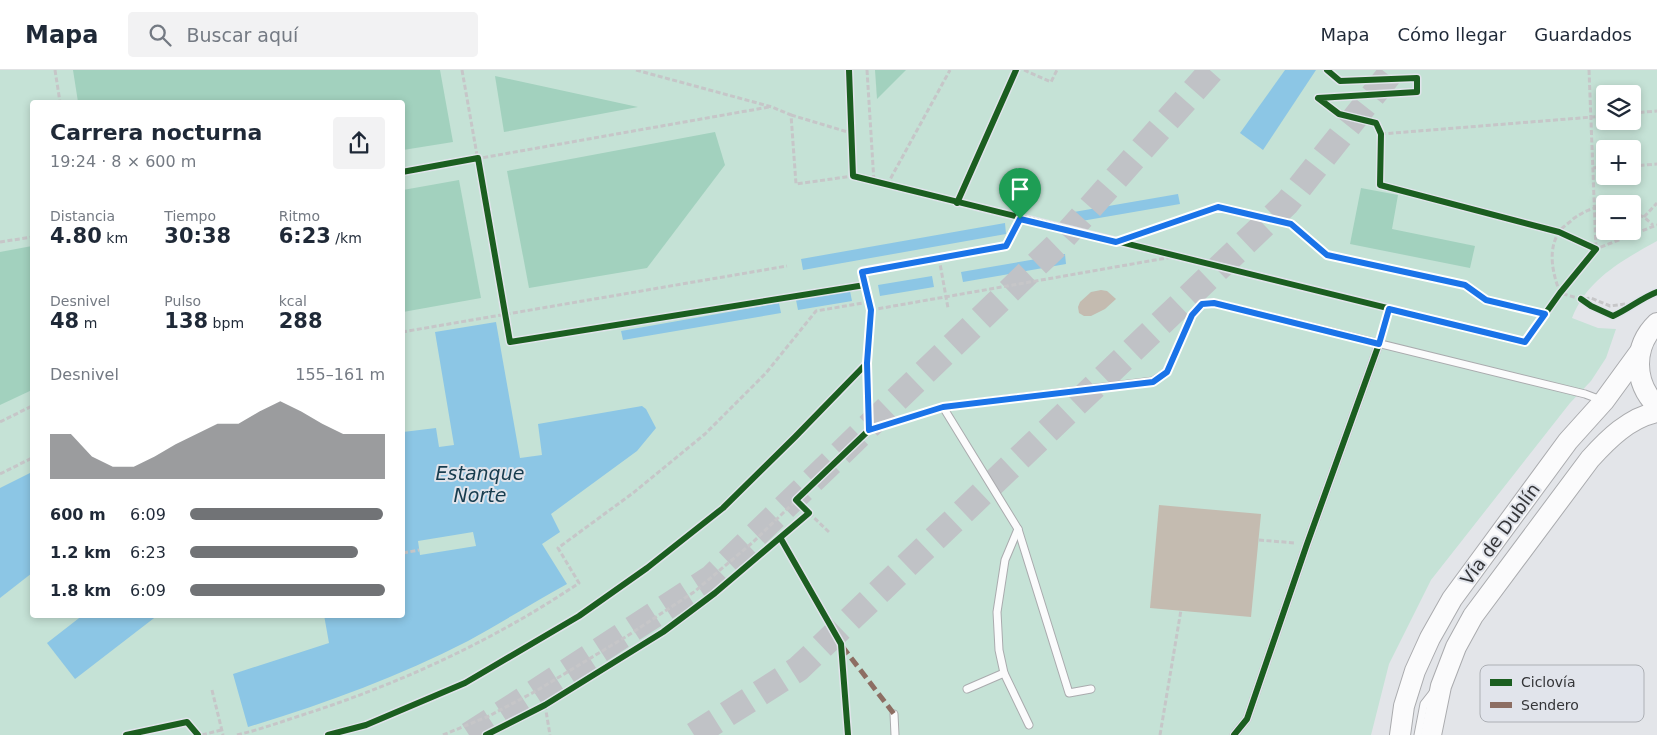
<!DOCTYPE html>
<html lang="es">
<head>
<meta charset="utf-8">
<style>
  body { margin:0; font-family:"DejaVu Sans",sans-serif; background:#f2f2f3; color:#1f2937; height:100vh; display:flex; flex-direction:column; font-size:19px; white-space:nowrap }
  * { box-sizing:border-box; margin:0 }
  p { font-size:16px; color:#747a83 }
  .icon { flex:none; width:28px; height:28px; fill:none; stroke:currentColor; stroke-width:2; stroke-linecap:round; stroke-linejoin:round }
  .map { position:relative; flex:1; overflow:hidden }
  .drawer { position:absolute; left:30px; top:30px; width:375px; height:518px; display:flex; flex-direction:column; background:#fff; border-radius:5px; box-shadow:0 2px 8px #0003 }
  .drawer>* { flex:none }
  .controls { position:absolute; left:1596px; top:15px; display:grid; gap:10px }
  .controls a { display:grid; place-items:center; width:45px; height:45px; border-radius:5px; background:#fff; box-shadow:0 2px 8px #0003; font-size:25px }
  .pin { position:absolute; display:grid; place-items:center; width:42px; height:42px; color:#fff; margin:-51px -21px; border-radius:50% 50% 50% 0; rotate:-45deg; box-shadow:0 0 5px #0007 }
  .pin .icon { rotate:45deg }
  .round { display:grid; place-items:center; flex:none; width:52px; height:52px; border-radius:5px; background:#f2f2f3 }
  .head { display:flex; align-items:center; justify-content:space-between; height:85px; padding:0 20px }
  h1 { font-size:22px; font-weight:600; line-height:38px }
  .figures { display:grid; grid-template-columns:repeat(3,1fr); gap:8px; height:85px; padding:5px 20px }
  .figures div { display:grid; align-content:center }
  .figures b { font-size:21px; font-weight:600 }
  .figures small { font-size:14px; font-weight:400 }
  .figures p { font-size:14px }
  .chart { height:140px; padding:10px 20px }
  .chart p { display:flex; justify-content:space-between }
  .chart svg { width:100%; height:90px; margin-top:5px; fill:#717376; opacity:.7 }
  ul { padding:0 20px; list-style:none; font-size:16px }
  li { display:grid; grid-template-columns:80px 60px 1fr; align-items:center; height:38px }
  li i { height:12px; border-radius:6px; background:#717376 }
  header { display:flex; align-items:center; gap:30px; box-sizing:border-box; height:70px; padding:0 25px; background:#fff; border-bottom:1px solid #e0e1e3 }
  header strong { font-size:24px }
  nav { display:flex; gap:28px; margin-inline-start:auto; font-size:18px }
  .search { width:350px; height:45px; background:#f2f2f3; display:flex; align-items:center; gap:12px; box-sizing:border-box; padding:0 18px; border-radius:5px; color:#747a83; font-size:19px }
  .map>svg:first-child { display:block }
  .green { fill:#c5e2d6; fill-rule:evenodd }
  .forest { fill:#a2d1be }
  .water { fill:#8cc6e5; fill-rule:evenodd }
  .building { fill:#c4bbb0 }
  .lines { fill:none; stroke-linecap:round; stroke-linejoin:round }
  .highway-tunnel { stroke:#c0c2c6; stroke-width:26; stroke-dasharray:26 13; stroke-linecap:butt }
  .lane-casing { stroke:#aaabae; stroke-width:9 }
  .secondary-casing { stroke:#aaabae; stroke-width:22 }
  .path { stroke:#c6c6c8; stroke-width:3; stroke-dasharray:5 2.5; stroke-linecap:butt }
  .lane { stroke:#fbfbfc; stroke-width:7 }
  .secondary { stroke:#fbfbfc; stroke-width:20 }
  .quiet { stroke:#8d6e63; stroke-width:5; stroke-dasharray:10 5; stroke-linecap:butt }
  .cycleway-casing { stroke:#e1e4eb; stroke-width:9 }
  .cycleway { stroke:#1b5e20; stroke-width:6 }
  .route-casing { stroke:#fff; stroke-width:10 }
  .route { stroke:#1a73e8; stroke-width:6 }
  .labels { text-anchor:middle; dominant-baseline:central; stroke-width:4; stroke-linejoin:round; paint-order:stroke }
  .street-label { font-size:18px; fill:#343538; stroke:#e1e4eb }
  .water-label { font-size:19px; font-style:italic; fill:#173c4e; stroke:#e1e4eb }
  .key { fill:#e1e4eb; stroke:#adb0b5; stroke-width:1 }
  .key-label { font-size:14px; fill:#343538 }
</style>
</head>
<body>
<header>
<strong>Mapa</strong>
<div class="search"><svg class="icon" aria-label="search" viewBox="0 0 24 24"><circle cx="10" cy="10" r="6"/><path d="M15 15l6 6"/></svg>Buscar aquí</div>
<nav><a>Mapa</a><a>Cómo llegar</a><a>Guardados</a></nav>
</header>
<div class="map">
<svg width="1657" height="665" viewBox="0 0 1657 665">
  <rect width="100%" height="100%" fill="#e3e5e9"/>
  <path class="green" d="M0,0H1657V171C1623,190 1587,209 1572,248L1598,258L1616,259L1606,288L1591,311L1570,333L1431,510L1389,594L1371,665H0ZM1605,24H1632V51H1605ZM32,32H402V545H32ZM1605,79H1632V106H1605ZM1605,134H1632V161H1605Z"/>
  <g class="forest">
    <path d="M73,0H440L453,72L403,80L402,32H78Z"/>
    <path d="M875,0H906L877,29Z"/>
    <path d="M495,6L638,37L504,62Z"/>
    <path d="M715,62L725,95L647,198L529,218L507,101Z"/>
    <path d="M459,110L481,228L403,242V120Z"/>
    <path d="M1361,118L1398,125L1392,159L1475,176L1470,198L1350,174Z"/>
    <path d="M32,176V320L0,335V182Z"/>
  </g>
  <g class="water">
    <path d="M1285,0H1316L1263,80L1240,63Z"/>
    <path d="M1178,124L1180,134L1070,153L1068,143Z"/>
    <path d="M1005,153L1006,164L803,200L801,189Z"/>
    <path d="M1065,184L1066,194L963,212L961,202Z"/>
    <path d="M932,206L934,217L880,226L878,215Z"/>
    <path d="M850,221L852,231L798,240L796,230Z"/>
    <path d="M779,233L781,243L623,270L621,261Z"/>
    <path d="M496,252L520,388L542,385L538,354L642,336L646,339L656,358L637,381L551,444L560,462L542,474L567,514C534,532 501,553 468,571C398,607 324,634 248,657L233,604L329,573L324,545H402L403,496L405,495L402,478L403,362L436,358L439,377L454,375L435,262ZM473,462L476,476L420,485L418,471Z"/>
    <path d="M32,402V503L0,528V418Z"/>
    <path d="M83,545H158L75,609L47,573Z"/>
  </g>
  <g class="building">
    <path d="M1101,220L1107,221L1116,229L1105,239L1091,246H1084L1079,243L1078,237L1080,232L1091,222Z"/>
    <path d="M1159,435L1261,444L1251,547L1150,538Z"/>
  </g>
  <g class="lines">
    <g class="highway-tunnel">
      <path d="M469,665L711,508L1056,176L1212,0"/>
      <path d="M694,665L798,599L1287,133L1393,0"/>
    </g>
    <g class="lane-casing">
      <g id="lane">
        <path d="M1018,459L1005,490L997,542L999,580L1004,603L1029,655"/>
        <path d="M967,619L1004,603"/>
        <path d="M1091,619L1069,623L1018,459L943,337L1153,311L1167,302L1192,245L1202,234L1214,233L1585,324L1601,330"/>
        <path d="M894,644L895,665"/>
        <path d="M1234,665L1247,649L1307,474L1379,274"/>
        <path d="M1418,665L1424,634L1435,620"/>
      </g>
    </g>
    <g class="secondary-casing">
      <g id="secondary">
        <path d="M1657,253C1633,276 1633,312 1657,336"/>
        <path d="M1400,665L1404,636L1415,601L1430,568L1452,529L1568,371L1604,331L1639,283"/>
        <path d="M1431,665L1441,616L1456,577L1473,546L1590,389C1608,369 1629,348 1657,342"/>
      </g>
    </g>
    <g class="path">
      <path d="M55,0L60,32"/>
      <path d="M462,0L510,272L865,215"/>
      <path d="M636,0L772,37L791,45L796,114L853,106L1525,272L1560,223L1596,179L1657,155"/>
      <path d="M849,0L853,106"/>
      <path d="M867,0L874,112"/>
      <path d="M1024,0L1051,12L1057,0"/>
      <path d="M1327,0L1340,11L1417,8V22L1318,28L1339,44L1376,53L1381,64L1380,115L1559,162L1596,179"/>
      <path d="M1589,0L1596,179"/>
      <path d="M1632,43L1657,41"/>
      <path d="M791,45L851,63"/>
      <path d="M1381,64L1605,46"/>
      <path d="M1632,96L1657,94"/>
      <path d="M1593,98L1605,97"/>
      <path d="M402,102L769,37"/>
      <path d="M887,115L950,0"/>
      <path d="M957,133L1016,0"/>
      <path d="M1605,137C1592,137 1583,142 1573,149C1569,153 1561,158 1559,162C1547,181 1553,204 1560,223L1581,229L1591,228L1610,236L1625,234"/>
      <path d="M1632,142L1644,147L1653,155"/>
      <path d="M1644,147L1657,133"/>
      <path d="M0,172L32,167"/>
      <path d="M1117,172L1218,137L1291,154L1327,185L1465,215L1486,230L1545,244"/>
      <path d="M939,188L948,238"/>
      <path d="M871,240L1172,187"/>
      <path d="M402,262L787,196"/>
      <path d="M1383,263L1389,239"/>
      <path d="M0,352L32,336"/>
      <path d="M869,360L867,293L871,240L862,201L1006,176L1020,149"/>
      <path d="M0,404L32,388"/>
      <path d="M809,443L830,463"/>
      <path d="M781,469L841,574L848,665"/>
      <path d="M1259,470L1295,473"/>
      <path d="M403,483L419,480"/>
      <path d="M212,620L223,665"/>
      <path d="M545,635L550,665"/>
      <path d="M126,665L187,652L198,665"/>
      <path d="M202,665L221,660"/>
      <path d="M237,665C258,660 278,653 299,646C397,615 493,571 579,513L558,478L633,423L705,364L766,303L816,241L869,232"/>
      <path d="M328,665L366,655L465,613L579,546L647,498L723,438L795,367L867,293"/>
      <path d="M443,665L489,646L536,621L627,566L694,522L752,473L869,360L933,340"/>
      <path d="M486,665L545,635L663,562L715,523L809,443L796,430"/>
      <path d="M1160,665L1181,540"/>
    </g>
    <use href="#lane" class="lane"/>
    <use href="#secondary" class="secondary"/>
    <path class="quiet" d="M842,576L894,644"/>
    <g class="cycleway-casing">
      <g id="cycleway">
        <path d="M849,0L853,106L1525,272L1560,223L1596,179L1559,162L1380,115L1381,64L1376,53L1339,44L1318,28L1417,22V8L1340,11L1327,0"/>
        <path d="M402,102L478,88L510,272L865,215"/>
        <path d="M957,133L1016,0"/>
        <path d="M1581,229L1591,236L1613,246C1629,239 1641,228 1657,222"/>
        <path d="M781,469L841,574L848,665"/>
        <path d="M126,665L187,652L198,665"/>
        <path d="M328,665L366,655L465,613L579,546L647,498L723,438L795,367L867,293"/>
        <path d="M486,665L545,635L663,562L715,523L809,443L796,430L869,360L867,293L871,240L862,201L1006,176L1020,149"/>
        <path d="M1234,665L1247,649L1307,474L1379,274"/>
      </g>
    </g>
    <use href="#cycleway" class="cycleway"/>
  </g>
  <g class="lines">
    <g class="route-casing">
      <path id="route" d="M1218,137L1291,154L1327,185L1465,215L1486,230L1545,244L1525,272L1389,239L1379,274L1214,233L1202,234L1192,245L1167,302L1153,312L943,337L869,360L867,293L871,240L862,202L1006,176L1020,149L1116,172Z"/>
    </g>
    <use href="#route" class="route"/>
  </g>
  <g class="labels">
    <g class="street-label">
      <text transform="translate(1500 464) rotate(-54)">Vía de Dublín</text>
    </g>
    <g class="water-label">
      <text x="480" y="403">Estanque<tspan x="480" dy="22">Norte</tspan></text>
    </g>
  </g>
  <rect x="1480" y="595" width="164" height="57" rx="8" class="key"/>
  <rect x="1490" y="609" width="22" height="7" fill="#1b5e20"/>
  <rect x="1490" y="632" width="22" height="6" fill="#8d6e63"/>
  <g class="key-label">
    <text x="1521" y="617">Ciclovía</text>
    <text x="1521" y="640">Sendero</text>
  </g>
</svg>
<div class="controls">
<a><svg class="icon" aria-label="layers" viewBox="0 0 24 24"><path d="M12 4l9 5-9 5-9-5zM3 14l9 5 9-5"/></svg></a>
<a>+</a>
<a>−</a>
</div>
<div class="pin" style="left:1020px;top:149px;background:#1e9e55"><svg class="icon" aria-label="arrive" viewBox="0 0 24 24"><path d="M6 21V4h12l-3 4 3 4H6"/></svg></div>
<section class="drawer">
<div class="head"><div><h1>Carrera nocturna</h1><p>19:24 · 8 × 600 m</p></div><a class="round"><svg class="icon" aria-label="share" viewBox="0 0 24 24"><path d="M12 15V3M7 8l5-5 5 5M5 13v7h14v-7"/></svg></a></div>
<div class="figures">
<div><p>Distancia</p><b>4.80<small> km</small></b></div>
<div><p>Tiempo</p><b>30:38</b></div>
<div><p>Ritmo</p><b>6:23<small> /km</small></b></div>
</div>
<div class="figures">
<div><p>Desnivel</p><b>48<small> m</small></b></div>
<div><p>Pulso</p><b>138<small> bpm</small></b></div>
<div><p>kcal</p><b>288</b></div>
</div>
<div class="chart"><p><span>Desnivel</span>155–161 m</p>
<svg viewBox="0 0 160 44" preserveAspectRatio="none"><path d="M0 44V22L10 22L20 33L30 38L40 38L50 33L60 27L70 22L80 17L90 17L100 11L110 6L120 11L130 17L140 22L150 22L160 22V44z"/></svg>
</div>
<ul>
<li><b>600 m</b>6:09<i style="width:99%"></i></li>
<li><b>1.2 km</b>6:23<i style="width:86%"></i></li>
<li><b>1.8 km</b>6:09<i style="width:100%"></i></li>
</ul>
</section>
</div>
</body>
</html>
